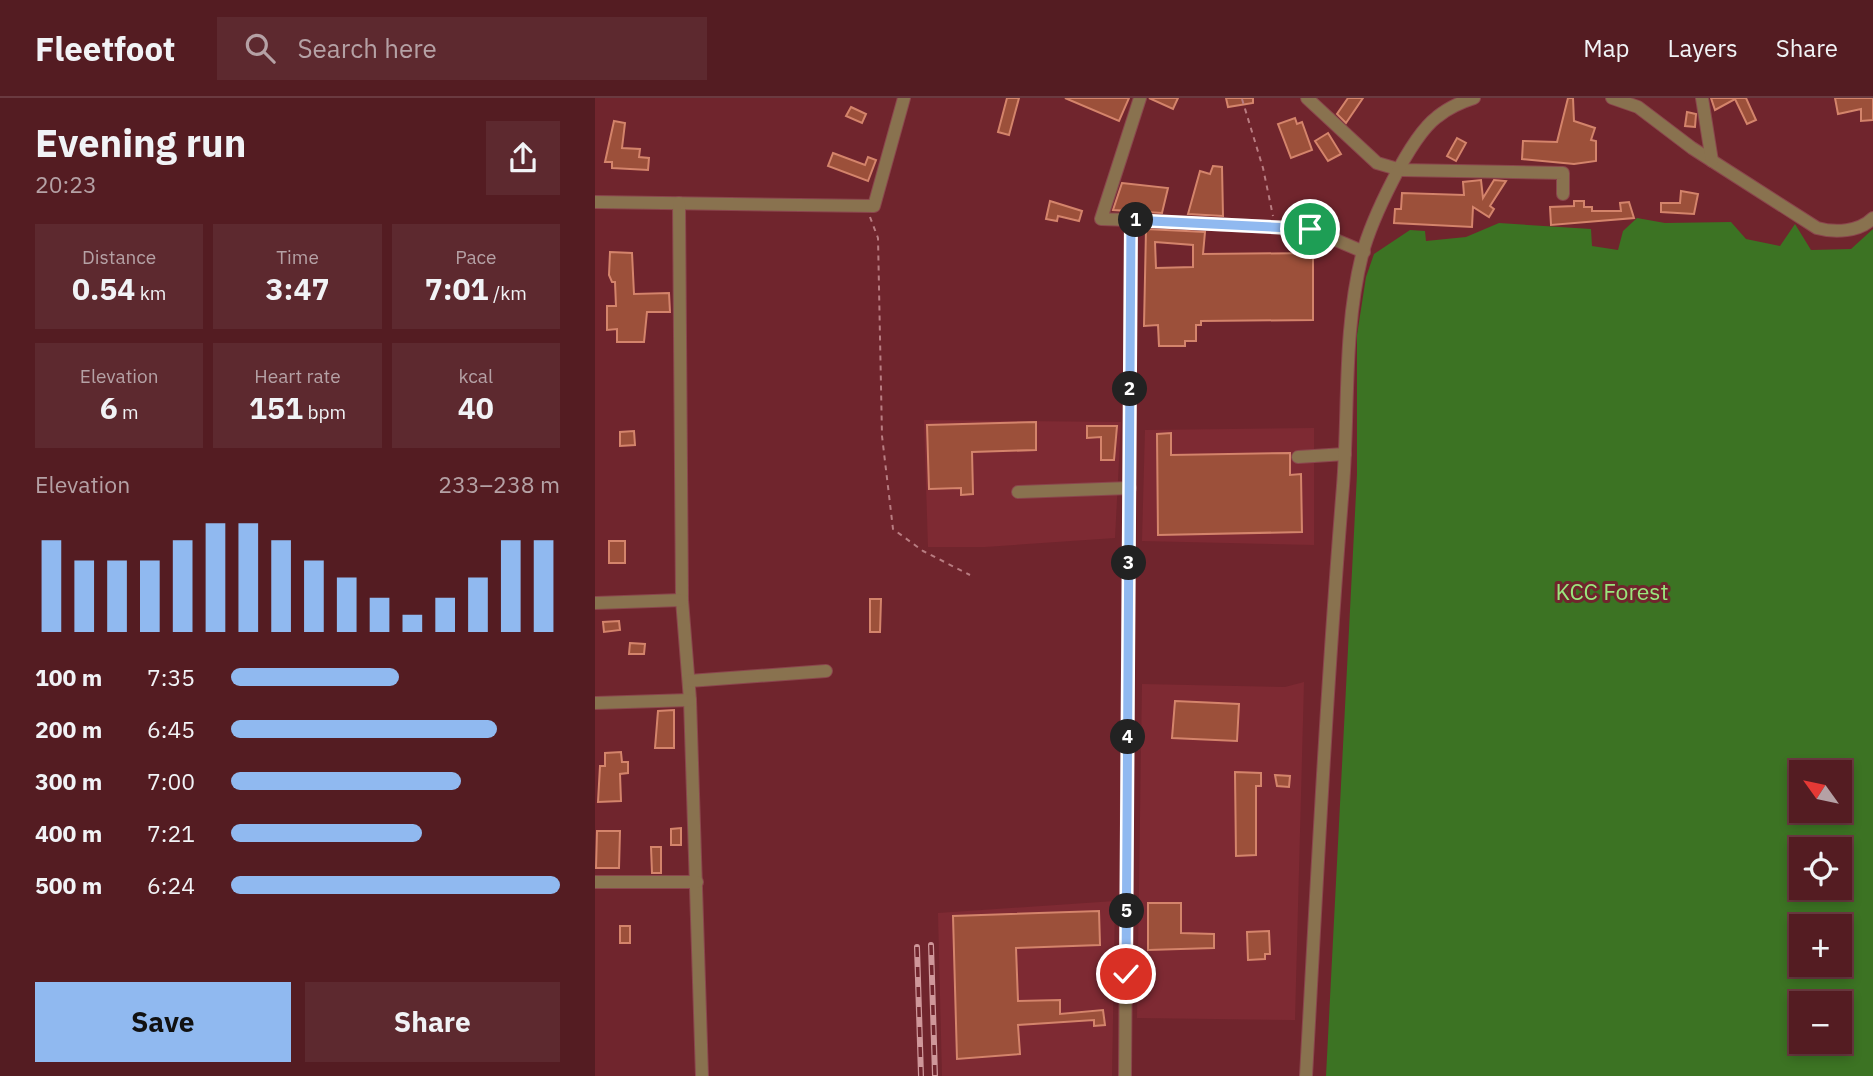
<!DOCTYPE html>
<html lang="en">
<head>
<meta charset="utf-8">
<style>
  body { margin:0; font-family:"IBM Plex Sans",sans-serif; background:#5d292f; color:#f1f3f6; height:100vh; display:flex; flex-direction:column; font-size:26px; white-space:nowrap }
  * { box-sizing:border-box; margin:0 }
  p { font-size:23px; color:#b5a1a5 }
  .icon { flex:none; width:38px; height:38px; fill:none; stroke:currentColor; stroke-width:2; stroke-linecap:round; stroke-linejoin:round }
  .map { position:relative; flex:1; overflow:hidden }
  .details { display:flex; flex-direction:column; background:#541c22; width:595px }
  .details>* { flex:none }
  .needle { width:46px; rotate:303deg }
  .tools { position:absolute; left:1194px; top:662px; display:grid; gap:14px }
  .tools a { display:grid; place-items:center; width:63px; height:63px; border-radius:0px; background:#541c22; box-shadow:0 4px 10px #0003,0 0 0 2px #6a3a40; font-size:35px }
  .pin { position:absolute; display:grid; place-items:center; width:60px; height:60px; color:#fff; margin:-30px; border:4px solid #fff; border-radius:50%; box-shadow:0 2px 7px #0007 }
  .km { position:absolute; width:35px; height:35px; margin:-18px; border-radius:50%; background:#222; color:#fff; font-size:19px; line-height:35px; text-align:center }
  .round { display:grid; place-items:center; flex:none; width:74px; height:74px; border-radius:0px; background:#5d292f }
  .head { display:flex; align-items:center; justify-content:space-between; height:119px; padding:0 35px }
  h1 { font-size:38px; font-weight:700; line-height:52px }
  .metrics { display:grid; grid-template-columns:repeat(3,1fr); gap:10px; height:119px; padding:7px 35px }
  .metrics div { display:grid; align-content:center; border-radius:0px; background:#5d292f; text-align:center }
  .metrics b { font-size:30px; font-weight:700 }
  .metrics small { font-size:19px; font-weight:400 }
  .metrics p { font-size:19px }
  .chart { height:196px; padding:14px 35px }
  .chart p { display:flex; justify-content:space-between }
  .chart svg { width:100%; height:126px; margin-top:7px; stroke:#90b9f0; stroke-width:6 }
  .cta { display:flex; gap:14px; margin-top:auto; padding:14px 35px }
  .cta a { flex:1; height:80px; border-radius:0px; background:#90b9f0; color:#111; font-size:28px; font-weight:700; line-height:80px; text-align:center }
  .cta a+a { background:#5d292f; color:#f1f3f6 }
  ul { padding:0 35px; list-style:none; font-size:23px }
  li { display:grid; grid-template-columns:112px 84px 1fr; align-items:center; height:52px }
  li i { height:18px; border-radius:9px; background:#90b9f0 }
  header { display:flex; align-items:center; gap:42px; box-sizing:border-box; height:98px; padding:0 35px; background:#541c22; border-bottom:2px solid #6a3a40 }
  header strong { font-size:33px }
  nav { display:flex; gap:38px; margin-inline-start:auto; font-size:24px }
  .search { width:490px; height:63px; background:#5d292f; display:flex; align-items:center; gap:18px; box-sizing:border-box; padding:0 24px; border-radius:0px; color:#b5a1a5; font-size:26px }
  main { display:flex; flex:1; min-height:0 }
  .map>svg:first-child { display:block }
  .built { fill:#7e2a33 }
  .green { fill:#3c7323; fill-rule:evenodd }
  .building { fill:#9c503a; stroke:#d4846b; stroke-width:2; fill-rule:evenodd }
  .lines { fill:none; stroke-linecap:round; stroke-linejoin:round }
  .minor-casing { stroke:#8b464d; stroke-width:14 }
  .path { stroke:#b87c81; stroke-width:2; stroke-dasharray:5 5; stroke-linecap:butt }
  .minor { stroke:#89724f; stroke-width:12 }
  .rail-casing { stroke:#cf979a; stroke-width:6 }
  .rail { stroke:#70252d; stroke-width:3.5; stroke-dasharray:10; stroke-linecap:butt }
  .route-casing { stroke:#fff; stroke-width:14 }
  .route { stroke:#90b9f0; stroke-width:9 }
  .labels { text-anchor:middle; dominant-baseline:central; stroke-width:6; stroke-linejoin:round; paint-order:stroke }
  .park-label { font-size:23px; fill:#9ae67d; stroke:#70252d }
</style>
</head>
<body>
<header>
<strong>Fleetfoot</strong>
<div class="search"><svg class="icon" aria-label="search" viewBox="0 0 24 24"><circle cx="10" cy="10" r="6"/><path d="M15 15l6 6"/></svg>Search here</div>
<nav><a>Map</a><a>Layers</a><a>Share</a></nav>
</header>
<main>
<section class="details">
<div class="head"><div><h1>Evening run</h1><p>20:23</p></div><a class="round"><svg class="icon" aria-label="share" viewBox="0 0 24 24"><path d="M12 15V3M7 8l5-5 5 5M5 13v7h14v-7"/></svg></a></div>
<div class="metrics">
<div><p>Distance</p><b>0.54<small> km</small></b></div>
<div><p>Time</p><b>3:47</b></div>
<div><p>Pace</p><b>7:01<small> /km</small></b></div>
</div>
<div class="metrics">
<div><p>Elevation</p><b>6<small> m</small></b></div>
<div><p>Heart rate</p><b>151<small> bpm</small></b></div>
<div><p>kcal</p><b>40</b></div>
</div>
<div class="chart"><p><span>Elevation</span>233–238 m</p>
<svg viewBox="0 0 160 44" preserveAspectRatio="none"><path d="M5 44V12M15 44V19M25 44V19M35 44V19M45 44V12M55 44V6M65 44V6M75 44V12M85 44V19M95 44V25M105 44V32M115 44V38M125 44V32M135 44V25M145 44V12M155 44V12"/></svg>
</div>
<ul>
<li><b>100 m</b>7:35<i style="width:51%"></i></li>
<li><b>200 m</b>6:45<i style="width:81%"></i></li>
<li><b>300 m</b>7:00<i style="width:70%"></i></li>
<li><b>400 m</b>7:21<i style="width:58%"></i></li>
<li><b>500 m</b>6:24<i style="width:100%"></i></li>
</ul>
<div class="cta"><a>Save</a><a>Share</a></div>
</section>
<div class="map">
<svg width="1278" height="978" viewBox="0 0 1278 978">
  <rect width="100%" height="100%" fill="#70252d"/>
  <g class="built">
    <path d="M329,322L526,324L520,440L390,449H333Z"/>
    <path d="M719,330V447L547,443L550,332Z"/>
    <path d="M709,584L700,922L542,920L547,586L690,589Z"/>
    <path d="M520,803L517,978H347L343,815Z"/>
  </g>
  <path class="green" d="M1042,120L1070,125L1136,124L1151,141L1185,148L1200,126L1216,152L1256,151L1278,131V978H731L762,376V237L771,179L779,156L815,132L830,133L831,143L871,139L904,125L996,131L997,148L1023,152L1028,133ZM1206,674H1244V712H1206ZM1206,751H1244V789H1206ZM1206,828H1244V866H1206ZM1206,905H1244V943H1206Z"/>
  <g class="building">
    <path d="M412,0H424L414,37L403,34Z"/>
    <path d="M470,0H534L524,23Z"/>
    <path d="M554,0H583L578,11Z"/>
    <path d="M631,0H658V5L633,9Z"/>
    <path d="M753,0H768L751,25L742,16Z"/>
    <path d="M973,0H978L979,23L1000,30L996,42L1001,43V63L979,66L927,61L928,43L962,44Z"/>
    <path d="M1116,0H1151L1161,22L1152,26L1140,1L1120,12Z"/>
    <path d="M1240,0H1278V22L1266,23V11L1243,16Z"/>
    <path d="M256,9L271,16L267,25L251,18Z"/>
    <path d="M1092,14L1101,16L1100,29L1090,28Z"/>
    <path d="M700,20L702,26L707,24L717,52L696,60L683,26Z"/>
    <path d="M19,23L30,25L27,50L45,51L44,59L54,60L53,72L17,70V64H10Z"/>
    <path d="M733,35L746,56L733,63L720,43Z"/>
    <path d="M862,40L871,45L861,63L852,58Z"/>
    <path d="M238,55L270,67L273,59L281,62L273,83L233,68Z"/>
    <path d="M618,68L627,69L628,118L593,116L605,73L615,76Z"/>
    <path d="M886,82L888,100L899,82L911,83L895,108L899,111L894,119L878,109L877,129L799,125L800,111H806L807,95L869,97L868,84Z"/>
    <path d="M527,85L573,90L567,115L518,112Z"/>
    <path d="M1086,93L1103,96L1099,116L1066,114V105H1085Z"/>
    <path d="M455,103L487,113L484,123L463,118L462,123L451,121Z"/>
    <path d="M979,103H989V109H997V113H1026L1025,105L1034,104L1039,120L956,127L955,109L979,108Z"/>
    <path d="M551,131L610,134L608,156L718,155V222L606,223V227H601V243H590V248H564L563,227L549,228ZM560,144L598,147V169L561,170Z"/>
    <path d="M15,154L37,155L39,196L74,195L75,214H52L49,244H22V231L12,232V208H21L20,184H17L14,177Z"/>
    <path d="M441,324V352L377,354L378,396L366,397V390L334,391L332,327Z"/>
    <path d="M492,328H522L519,362H506V339L492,340Z"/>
    <path d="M39,333L40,347L25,348V334Z"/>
    <path d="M576,335V357L695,355V377L706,376L707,434L563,437L562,336Z"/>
    <rect x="14" y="443" width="16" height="22"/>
    <path d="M275,501H286L285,534H275Z"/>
    <path d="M24,523L25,532L9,534L8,524Z"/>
    <path d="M35,545L50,546L49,556H34Z"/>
    <path d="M580,603L644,606L642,643L577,640Z"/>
    <path d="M79,612V650H60L63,613Z"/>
    <path d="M26,654L27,664H33V675L25,676L26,703L3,704L5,668H10V655Z"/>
    <path d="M640,674L666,675V688H661V757L641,758Z"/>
    <path d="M680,677L695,678L694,689L682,688Z"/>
    <path d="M86,730V747H76V731Z"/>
    <path d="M2,733H25L24,770H1Z"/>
    <path d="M56,749H66V775H57Z"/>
    <path d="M553,805H586V835L619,836V850L553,852Z"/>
    <path d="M504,813L505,847L421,850L423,903L465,902V916L508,912L510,927L499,928V922L423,927L425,956L362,961L358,818Z"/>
    <rect x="25" y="828" width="10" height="17"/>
    <path d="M674,833L675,856H670V861L653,862L652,834Z"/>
  </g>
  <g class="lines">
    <g class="minor-casing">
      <g id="minor">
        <path d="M712,0L782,65L806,72L968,75V96"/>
        <path d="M1017,0L1043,9L1097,50L1222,130C1240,135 1264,134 1278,120"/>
        <path d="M1107,0L1117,63"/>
        <path d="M0,104L279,108L309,0"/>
        <path d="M84,105L87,502L95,602L107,978"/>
        <path d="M536,122L715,131L769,154"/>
        <path d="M703,359L750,356"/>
        <path d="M423,394L535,390"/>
        <path d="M0,505L87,502"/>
        <path d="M94,583L231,573"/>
        <path d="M0,605L95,602"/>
        <path d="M0,784H102"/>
        <path d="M530,978L536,122L506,121L545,0"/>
        <path d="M711,978C722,781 732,585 748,388C754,311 748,233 767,157C776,123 814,40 842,19C853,10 866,4 879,0"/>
      </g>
    </g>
    <g class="path">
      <path d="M647,1L668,70L678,118"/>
      <path d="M275,119L283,140L287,338L298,431L328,453L375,477"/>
    </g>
    <use href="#minor" class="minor"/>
    <g class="rail-casing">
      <g id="rail">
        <path d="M336,847L340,978"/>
        <path d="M322,849L326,978"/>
      </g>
    </g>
    <use href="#rail" class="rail"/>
  </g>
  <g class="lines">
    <g class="route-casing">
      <path id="route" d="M531,876L536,122L715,131"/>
    </g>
    <use href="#route" class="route"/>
  </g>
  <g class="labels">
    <g class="park-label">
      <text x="1017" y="493">KCC Forest</text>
    </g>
  </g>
</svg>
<div class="tools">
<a><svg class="needle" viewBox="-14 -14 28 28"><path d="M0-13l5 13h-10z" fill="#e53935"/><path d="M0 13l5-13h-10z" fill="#b5a1a5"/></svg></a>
<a><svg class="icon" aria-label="locate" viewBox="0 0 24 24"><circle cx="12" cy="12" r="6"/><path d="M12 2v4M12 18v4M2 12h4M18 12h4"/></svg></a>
<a>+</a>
<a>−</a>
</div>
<div class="pin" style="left:715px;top:131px;background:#1e9e55"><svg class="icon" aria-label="arrive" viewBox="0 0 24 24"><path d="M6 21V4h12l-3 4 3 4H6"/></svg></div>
<div class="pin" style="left:531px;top:876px;background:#d93025"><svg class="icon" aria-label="check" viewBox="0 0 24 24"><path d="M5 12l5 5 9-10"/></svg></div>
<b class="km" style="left:541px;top:122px">1</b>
<b class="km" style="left:535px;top:291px">2</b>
<b class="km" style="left:534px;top:465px">3</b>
<b class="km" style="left:533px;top:639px">4</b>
<b class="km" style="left:532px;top:813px">5</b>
</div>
</main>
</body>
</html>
